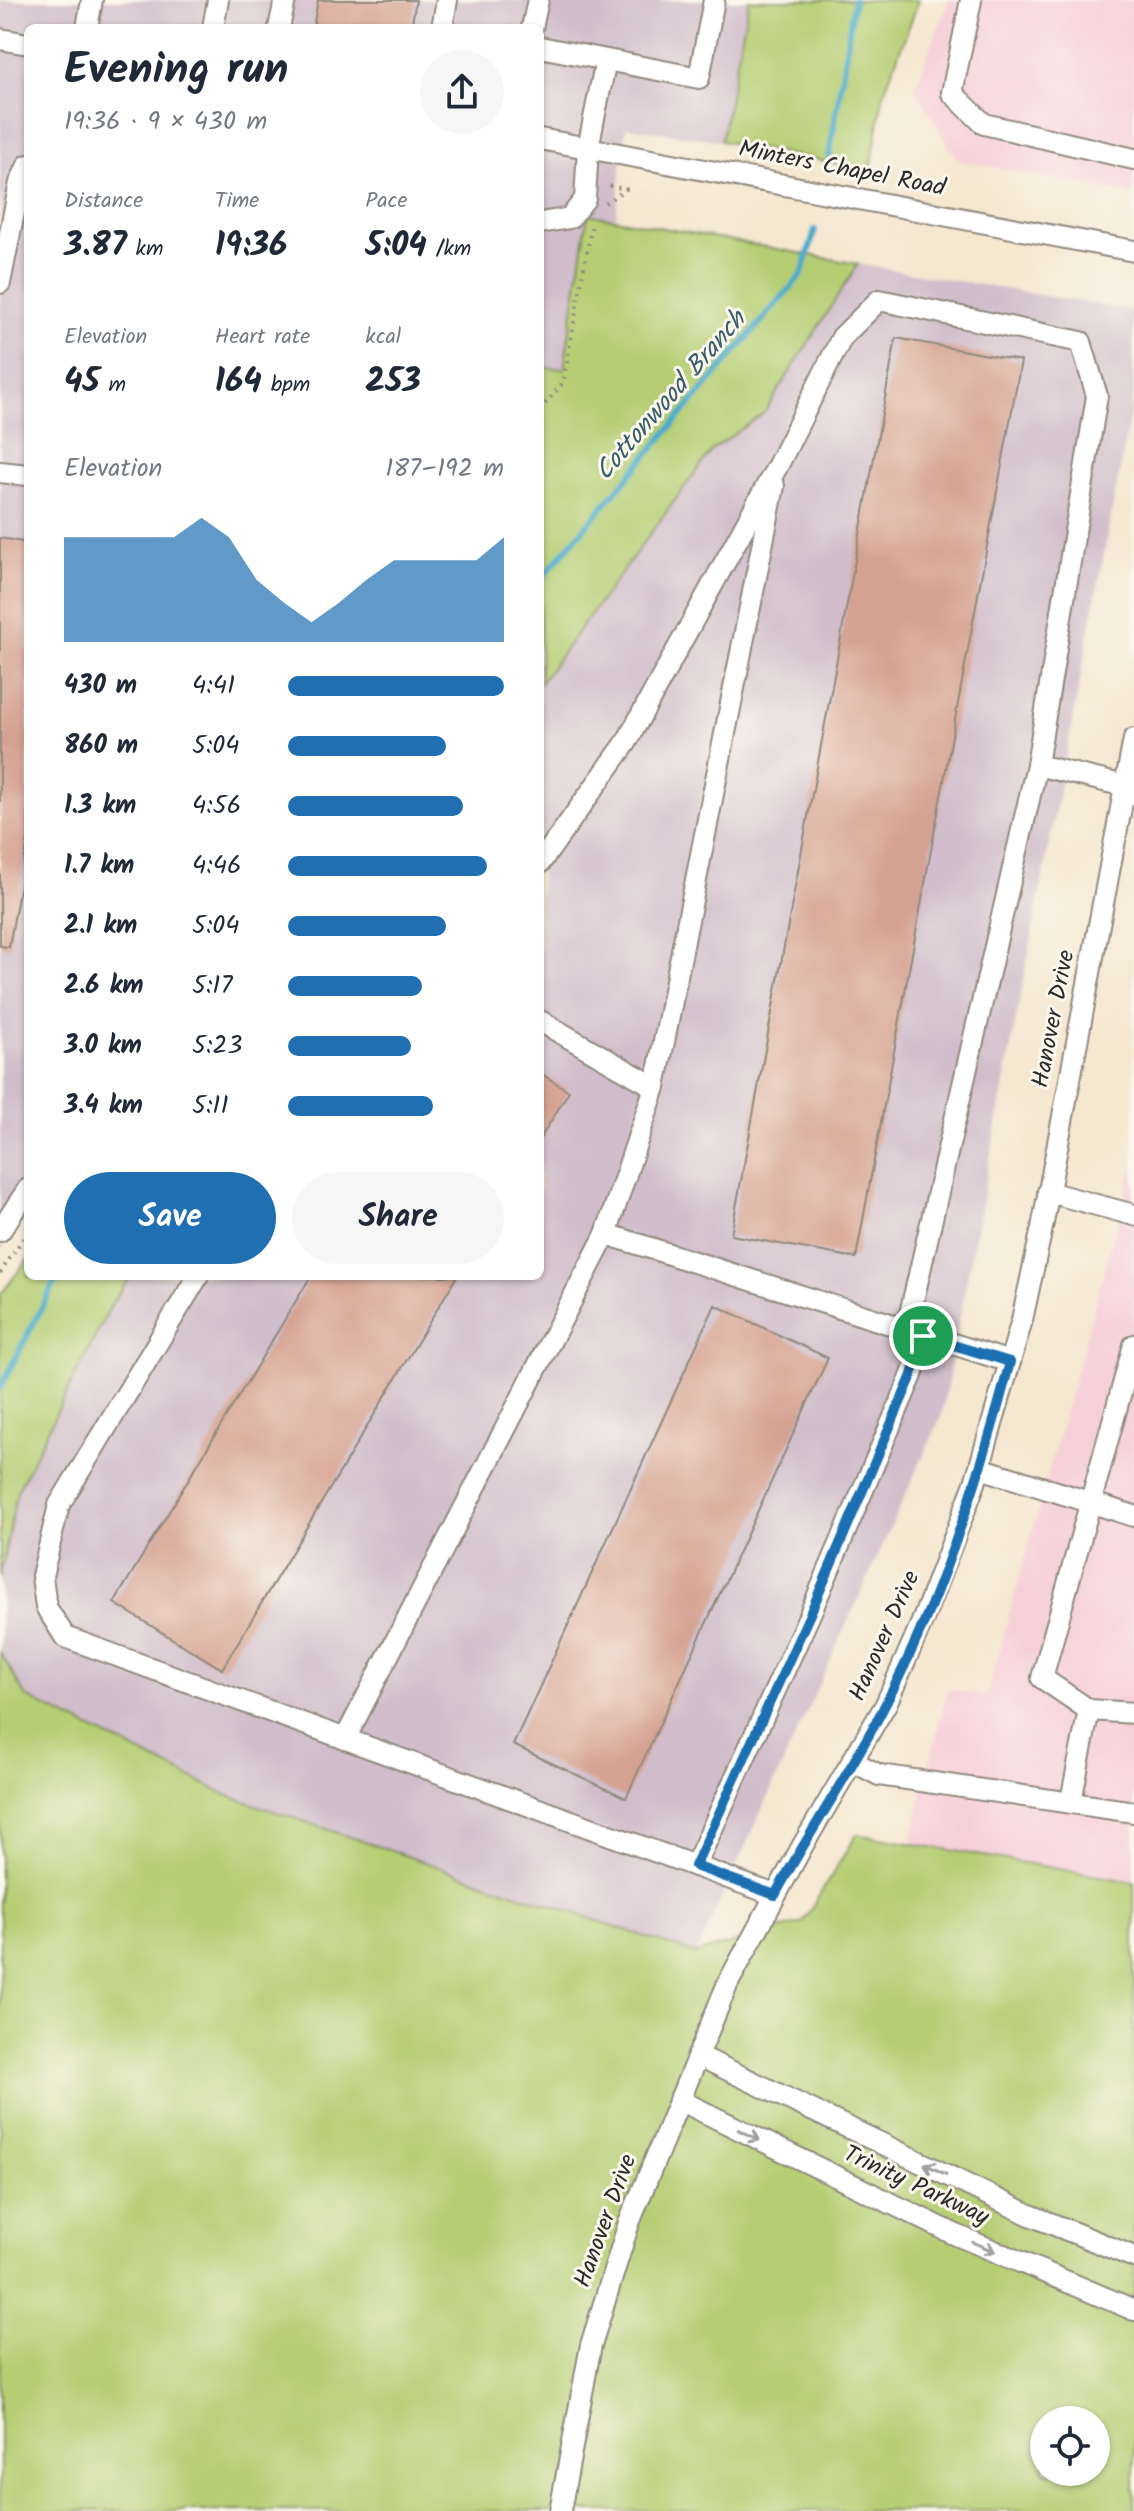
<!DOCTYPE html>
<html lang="en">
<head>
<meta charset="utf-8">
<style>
  body { margin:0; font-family:Kalam,sans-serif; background:#f6f6f7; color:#1f2937; height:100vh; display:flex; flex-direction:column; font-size:30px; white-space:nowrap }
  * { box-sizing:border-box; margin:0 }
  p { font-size:26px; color:#747a83 }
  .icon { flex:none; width:44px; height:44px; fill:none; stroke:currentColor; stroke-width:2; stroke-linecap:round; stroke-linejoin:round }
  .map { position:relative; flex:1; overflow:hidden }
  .details { position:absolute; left:24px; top:24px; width:520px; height:1256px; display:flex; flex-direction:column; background:#fff; border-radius:12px; box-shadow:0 2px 6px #0004 }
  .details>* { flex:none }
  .controls { position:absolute; left:1030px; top:2406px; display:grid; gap:16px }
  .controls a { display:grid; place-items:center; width:80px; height:80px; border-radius:50%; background:#fff; box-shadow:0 2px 6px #0004; font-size:40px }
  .pin { position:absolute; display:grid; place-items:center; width:68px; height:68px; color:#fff; margin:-34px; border:4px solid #fff; border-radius:50%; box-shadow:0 2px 8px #0007 }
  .round { display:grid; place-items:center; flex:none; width:84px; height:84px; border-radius:42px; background:#f6f6f7 }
  .head { display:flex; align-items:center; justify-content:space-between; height:136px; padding:0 40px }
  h1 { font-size:44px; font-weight:700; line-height:60px }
  .metrics { display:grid; grid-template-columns:repeat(3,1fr); gap:12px; height:136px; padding:8px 40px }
  .metrics div { display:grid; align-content:center }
  .metrics b { font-size:34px; font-weight:700 }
  .metrics small { font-size:22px; font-weight:400 }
  .metrics p { font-size:22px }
  .chart { height:224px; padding:16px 40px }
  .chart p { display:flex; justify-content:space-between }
  .chart svg { width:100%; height:144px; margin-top:8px; fill:#1f6fb2; opacity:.7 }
  .primary-button { display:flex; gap:16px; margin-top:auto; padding:16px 40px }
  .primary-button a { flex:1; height:92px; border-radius:48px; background:#1f6fb2; color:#fff; font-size:32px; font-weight:700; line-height:92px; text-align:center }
  .primary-button a+a { background:#f6f6f7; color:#1f2937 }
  ul { padding:0 40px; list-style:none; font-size:26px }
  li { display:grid; grid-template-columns:128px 96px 1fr; align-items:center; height:60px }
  li i { height:20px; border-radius:10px; background:#1f6fb2 }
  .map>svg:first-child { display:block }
  .built { fill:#f6cfd9 }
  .industrial { fill:#d1bdcb }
  .green { fill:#b6ce73; stroke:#707c4f; stroke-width:2; fill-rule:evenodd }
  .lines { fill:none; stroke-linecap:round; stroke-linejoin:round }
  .stream { stroke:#4aabc9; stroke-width:6 }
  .building { fill:#d5a292 }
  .minor-casing { stroke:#90897e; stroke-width:24 }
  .path { stroke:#90897e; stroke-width:4; stroke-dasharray:2 6; stroke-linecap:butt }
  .minor { stroke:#fff; stroke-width:20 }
  .oneway { stroke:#a0a0a0 }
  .route-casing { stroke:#fff; stroke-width:16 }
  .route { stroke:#1f6fb2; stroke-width:10 }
  .labels { text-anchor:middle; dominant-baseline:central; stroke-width:6; stroke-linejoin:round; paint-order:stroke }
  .street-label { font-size:24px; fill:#2b2b2b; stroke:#fbf7ec }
  .water-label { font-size:26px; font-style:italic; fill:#375e6a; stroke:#fbf7ec }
</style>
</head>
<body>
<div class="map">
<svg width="1134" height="2511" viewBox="0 0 1134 2511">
  <rect width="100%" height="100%" fill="#fbf7ec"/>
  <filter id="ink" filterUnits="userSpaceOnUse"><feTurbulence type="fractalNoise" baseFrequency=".0125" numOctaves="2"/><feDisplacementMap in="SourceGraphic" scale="16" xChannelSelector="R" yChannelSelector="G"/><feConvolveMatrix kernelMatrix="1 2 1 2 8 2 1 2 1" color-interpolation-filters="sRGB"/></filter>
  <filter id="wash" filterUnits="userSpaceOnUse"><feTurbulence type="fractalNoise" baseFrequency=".006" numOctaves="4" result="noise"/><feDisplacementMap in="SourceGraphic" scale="32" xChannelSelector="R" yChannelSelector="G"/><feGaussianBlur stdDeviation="1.8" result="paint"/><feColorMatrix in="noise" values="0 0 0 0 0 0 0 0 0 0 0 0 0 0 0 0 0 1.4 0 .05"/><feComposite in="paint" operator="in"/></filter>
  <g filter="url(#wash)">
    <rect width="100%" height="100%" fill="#f6e7d1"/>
    <g class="built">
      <path d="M949,0H1134V195L958,160L915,89Z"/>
      <path d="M1134,1162V1882L911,1844L947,1689L987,1696Z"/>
    </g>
    <g class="industrial">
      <path d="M0,0H749L721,141L626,127L616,218L588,214L564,369L540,367V28H28V1209L0,1252Z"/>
      <path d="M858,264L1133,311L1134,394L941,1417L696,1954L229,1796L25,1696L0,1652V1577L17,1491L112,1303L131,1276H540V683L712,450L764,412Z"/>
    </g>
    <g class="green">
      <path d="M749,0H919L883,95L871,170L721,141Z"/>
      <path d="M588,214L858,264L764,413L712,450L540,683V367L564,369Z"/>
      <path d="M28,1259V1276H131L112,1303L17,1491L0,1577V1295Z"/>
      <path d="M0,1652L26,1697L229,1796L696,1954L803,1922L857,1834L1134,1882V2511H0ZM1044,2420H1096V2472H1044Z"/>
    </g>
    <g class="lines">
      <g class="stream">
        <path d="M829,158L854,0"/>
        <path d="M540,580L802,274L815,230"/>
        <path d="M0,1388L58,1276"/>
      </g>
    </g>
    <g id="blocks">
      <g class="building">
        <path d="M318,0H416L411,28H313Z"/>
        <path d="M896,338L1021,361L856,1258L731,1235Z"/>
        <path d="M0,538L28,543V840L9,947L0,946Z"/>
        <path d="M540,1073L569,1091L540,1139Z"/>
        <path d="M311,1276H457L222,1669L114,1603Z"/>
        <path d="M715,1305L828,1358L626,1798L513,1745Z"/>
      </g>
    </g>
  </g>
  <g filter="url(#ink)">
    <use href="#blocks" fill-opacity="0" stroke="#90897e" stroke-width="2"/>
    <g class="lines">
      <g class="minor-casing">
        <g id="minor">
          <path d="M971,0L952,93L984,124L1134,159"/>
          <path d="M87,28L92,0"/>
          <path d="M213,28L218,0"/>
          <path d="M279,28L285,0"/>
          <path d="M442,28L447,0"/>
          <path d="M532,28L538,0"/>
          <path d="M0,39L28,44"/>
          <path d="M540,47L699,78L714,0"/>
          <path d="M540,139L1134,251"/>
          <path d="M540,223L570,218L585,199L588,148L606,60"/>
          <path d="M0,283L20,183L28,165"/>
          <path d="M0,472L28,475"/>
          <path d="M540,863L626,743L778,465L842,337L879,300L1081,342L1097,396L1037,765L1125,786L1134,795"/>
          <path d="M540,1021L655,1087L606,1234L1010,1362"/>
          <path d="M655,1087L774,486"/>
          <path d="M1048,1192L1134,1215"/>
          <path d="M0,1231L28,1189"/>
          <path d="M198,1276L59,1505L42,1576L46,1607L65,1637L775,1895"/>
          <path d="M906,1331L1037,765"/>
          <path d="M1134,1345L1042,1678L1089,1710L1134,1713"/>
          <path d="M980,1468L1134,1516"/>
          <path d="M345,1739L606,1234"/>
          <path d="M854,1762L879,1775L1134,1812"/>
          <path d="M1071,1801L1089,1710"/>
          <path d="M695,1866L810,1614L912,1375L923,1336"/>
          <path d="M699,2056L1030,2215L1134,2257"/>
          <path d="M679,2100L954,2234L1134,2310"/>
          <path d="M560,2511L591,2345L629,2223L728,1983L803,1845L886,1704L922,1622L975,1483L1022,1320L1042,1228L1134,739"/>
        </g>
      </g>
      <g class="path">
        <path d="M605,203L626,189L605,185"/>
        <path d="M540,410L563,383L592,224"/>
        <path d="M0,1273L28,1231"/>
      </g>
      <use href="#minor" class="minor"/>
    </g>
    <defs><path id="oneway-shaft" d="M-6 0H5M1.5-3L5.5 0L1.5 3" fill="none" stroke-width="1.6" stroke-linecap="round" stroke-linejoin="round" transform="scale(2)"/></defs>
    <g class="oneway">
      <use href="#oneway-shaft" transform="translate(749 2135) rotate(26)"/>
      <use href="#oneway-shaft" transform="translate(935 2169) rotate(-154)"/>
      <use href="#oneway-shaft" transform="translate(984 2247) rotate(23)"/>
    </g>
  </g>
  <g class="lines" filter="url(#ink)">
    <g class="route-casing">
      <path id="route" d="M923,1336L1010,1362C980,1477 940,1600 885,1705C852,1770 810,1831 775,1895L695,1866L810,1614L912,1375Z"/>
    </g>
    <use href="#route" class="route"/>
  </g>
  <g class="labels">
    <g class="street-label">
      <text transform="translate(842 169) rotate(11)">Minters Chapel Road</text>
      <text transform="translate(1054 1019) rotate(-79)">Hanover Drive</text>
      <text transform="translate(885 1636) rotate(-66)">Hanover Drive</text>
      <text transform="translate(916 2186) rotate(25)">Trinity Parkway</text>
      <text transform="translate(606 2221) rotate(-70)">Hanover Drive</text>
    </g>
    <g class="water-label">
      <text transform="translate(671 396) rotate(-49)">Cottonwood Branch</text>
    </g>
  </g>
</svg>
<div class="controls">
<a><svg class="icon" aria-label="locate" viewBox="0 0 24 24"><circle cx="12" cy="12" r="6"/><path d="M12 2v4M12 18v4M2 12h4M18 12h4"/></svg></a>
</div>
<div class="pin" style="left:923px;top:1336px;background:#1e9e55"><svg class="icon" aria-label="arrive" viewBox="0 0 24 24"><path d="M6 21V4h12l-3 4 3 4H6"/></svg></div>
<section class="details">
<div class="head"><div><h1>Evening run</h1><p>19:36 · 9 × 430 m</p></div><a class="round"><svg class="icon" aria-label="share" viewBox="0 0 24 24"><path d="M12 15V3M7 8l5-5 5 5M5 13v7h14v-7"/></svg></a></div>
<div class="metrics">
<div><p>Distance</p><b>3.87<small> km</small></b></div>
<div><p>Time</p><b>19:36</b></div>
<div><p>Pace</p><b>5:04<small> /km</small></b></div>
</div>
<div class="metrics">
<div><p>Elevation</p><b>45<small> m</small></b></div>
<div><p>Heart rate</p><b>164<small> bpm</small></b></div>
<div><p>kcal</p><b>253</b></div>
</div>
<div class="chart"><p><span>Elevation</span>187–192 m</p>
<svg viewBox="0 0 160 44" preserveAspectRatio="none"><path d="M0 44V12L10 12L20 12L30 12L40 12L50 6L60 12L70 25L80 32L90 38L100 32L110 25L120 19L130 19L140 19L150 19L160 12V44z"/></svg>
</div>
<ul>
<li><b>430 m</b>4:41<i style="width:100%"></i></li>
<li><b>860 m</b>5:04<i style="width:73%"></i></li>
<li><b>1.3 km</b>4:56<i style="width:81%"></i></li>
<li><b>1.7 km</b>4:46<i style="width:92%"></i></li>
<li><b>2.1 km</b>5:04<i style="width:73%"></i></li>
<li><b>2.6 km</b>5:17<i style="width:62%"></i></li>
<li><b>3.0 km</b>5:23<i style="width:57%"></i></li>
<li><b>3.4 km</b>5:11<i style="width:67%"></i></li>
</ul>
<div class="primary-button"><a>Save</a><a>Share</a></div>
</section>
</div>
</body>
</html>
